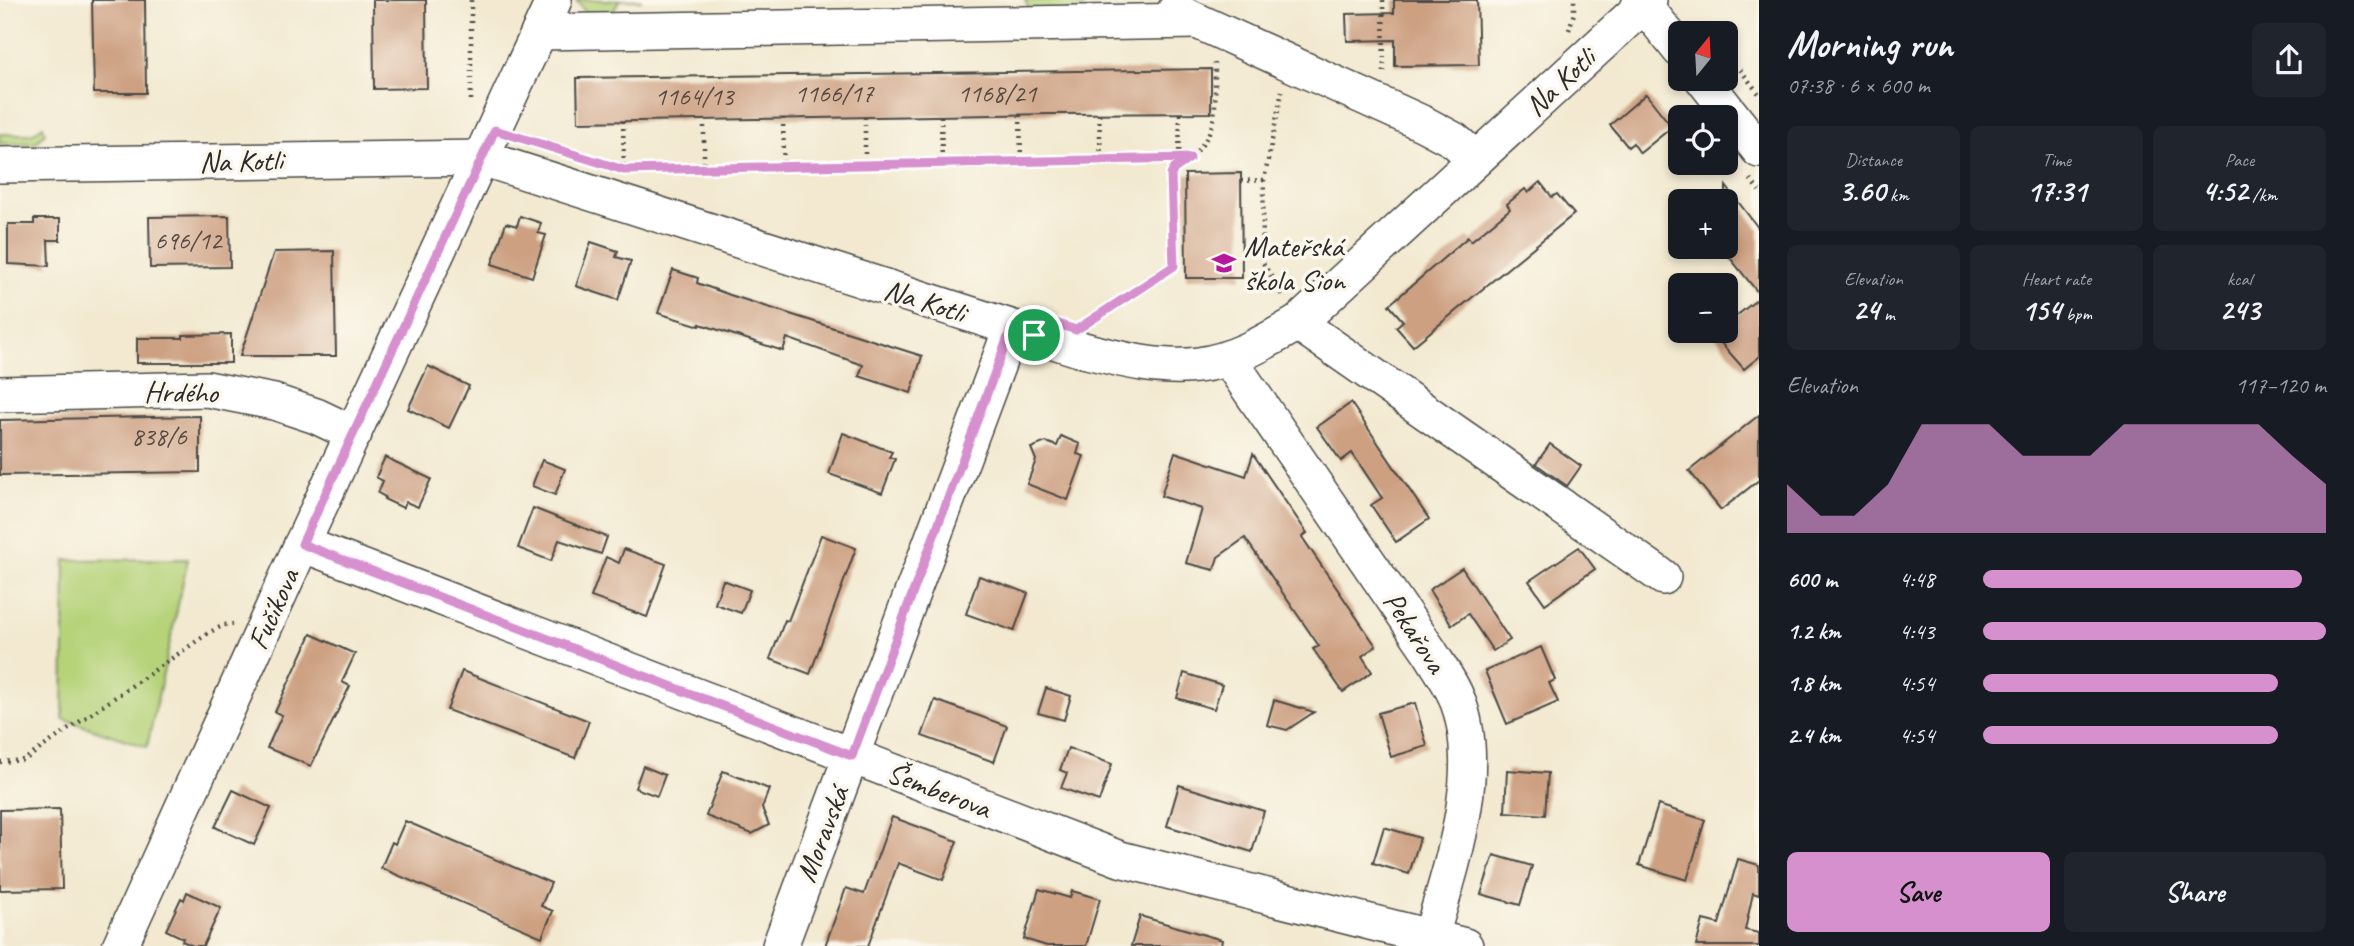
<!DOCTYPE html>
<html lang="en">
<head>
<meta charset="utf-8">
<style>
  body { margin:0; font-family:Caveat,sans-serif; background:#20242c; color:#f1f3f6; height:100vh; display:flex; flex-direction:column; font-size:26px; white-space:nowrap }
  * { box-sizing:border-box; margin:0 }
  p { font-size:23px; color:#9ea1a6 }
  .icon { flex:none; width:38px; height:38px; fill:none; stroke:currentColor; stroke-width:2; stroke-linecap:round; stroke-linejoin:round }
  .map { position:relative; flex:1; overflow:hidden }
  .drawer { display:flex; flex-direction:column; background:#171b24; width:595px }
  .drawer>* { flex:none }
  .needle { width:46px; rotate:18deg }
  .tools { position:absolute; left:1668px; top:21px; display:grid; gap:14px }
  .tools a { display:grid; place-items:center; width:70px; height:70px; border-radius:10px; background:#171b24; box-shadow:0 4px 10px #0003; font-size:35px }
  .pin { position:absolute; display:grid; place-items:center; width:60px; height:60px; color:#fff; margin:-30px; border:4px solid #fff; border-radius:50%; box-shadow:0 2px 7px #0007 }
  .round { display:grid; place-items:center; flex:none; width:74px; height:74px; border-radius:10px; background:#20242c }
  .overview { display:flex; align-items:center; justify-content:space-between; height:119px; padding:0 28px }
  h1 { font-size:38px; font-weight:600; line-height:52px }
  .stats { display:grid; grid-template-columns:repeat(3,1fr); gap:10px; height:119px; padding:7px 28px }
  .stats div { display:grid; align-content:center; border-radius:10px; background:#20242c; text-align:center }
  .stats b { font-size:30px; font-weight:600 }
  .stats small { font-size:19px; font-weight:400 }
  .stats p { font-size:19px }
  .chart { height:196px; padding:14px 28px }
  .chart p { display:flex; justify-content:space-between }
  .chart svg { width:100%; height:126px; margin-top:7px; fill:#d690ce; opacity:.7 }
  .action { display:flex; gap:14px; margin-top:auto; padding:14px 28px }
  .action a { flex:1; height:80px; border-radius:10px; background:#d690ce; color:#111; font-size:28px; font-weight:600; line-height:80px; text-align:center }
  .action a+a { background:#20242c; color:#f1f3f6 }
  ul { padding:0 28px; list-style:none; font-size:23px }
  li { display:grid; grid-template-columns:112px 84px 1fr; align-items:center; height:52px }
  li i { height:18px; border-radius:9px; background:#d690ce }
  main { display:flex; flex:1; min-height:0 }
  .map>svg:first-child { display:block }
  .green { fill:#b6d37a; stroke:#707f52; stroke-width:2 }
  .building { fill:#cda082 }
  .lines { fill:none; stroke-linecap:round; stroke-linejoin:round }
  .minor-casing { stroke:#494844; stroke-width:38 }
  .path { stroke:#494844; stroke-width:4.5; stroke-dasharray:2 5; stroke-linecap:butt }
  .minor { stroke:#fff; stroke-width:35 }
  .route-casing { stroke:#fff; stroke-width:14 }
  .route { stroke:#d690ce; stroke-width:9 }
  .labels { text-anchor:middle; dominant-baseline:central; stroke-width:7; stroke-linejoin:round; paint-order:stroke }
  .number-label { font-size:26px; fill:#544841 }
  .street-label { font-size:30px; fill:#2b2b2b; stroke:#fbf7ec }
  .poi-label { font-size:30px; fill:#2b2b2b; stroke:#fbf7ec; text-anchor:start }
</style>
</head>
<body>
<main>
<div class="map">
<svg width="1759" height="946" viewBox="0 0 1759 946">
  <rect width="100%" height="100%" fill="#fbf7ec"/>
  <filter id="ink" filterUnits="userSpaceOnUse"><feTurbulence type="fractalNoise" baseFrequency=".0143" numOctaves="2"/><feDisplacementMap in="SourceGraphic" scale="14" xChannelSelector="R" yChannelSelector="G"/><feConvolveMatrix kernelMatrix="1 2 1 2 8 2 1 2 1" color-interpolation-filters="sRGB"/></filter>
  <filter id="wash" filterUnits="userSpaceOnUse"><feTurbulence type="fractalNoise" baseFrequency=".00686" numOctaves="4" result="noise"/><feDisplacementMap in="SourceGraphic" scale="28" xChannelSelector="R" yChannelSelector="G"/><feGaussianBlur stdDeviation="1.57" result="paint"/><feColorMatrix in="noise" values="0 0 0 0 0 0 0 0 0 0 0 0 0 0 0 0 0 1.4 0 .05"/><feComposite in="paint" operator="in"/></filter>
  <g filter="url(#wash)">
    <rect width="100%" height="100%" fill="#f2e9d0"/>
    <g class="green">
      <path d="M576,0H642H619L608,24L590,18Z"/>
      <path d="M1025,0H1086L1083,8L1033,18Z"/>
      <path d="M43,126L45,133L36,143L0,144V134H32Z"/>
      <path d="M188,559L147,747L63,719L65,560Z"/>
    </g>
    <g id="blocks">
      <g class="building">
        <path d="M92,0H145L146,93H94Z"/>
        <path d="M373,0H426L427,88L374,89Z"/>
        <path d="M1394,0H1477L1479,65L1395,66V40L1347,41L1346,14L1394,13Z"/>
        <path d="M1211,69V113L1053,114L578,122L577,78Z"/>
        <path d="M1646,94L1672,127L1640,153L1633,143L1628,147L1610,125Z"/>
        <path d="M1241,173L1242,278H1186L1185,174Z"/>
        <path d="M1540,182L1552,197L1557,194L1574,214L1413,346L1396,327L1403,321L1389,305L1468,237L1471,241L1510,209L1507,204L1525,189L1528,193Z"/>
        <path d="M1726,186L1759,229V294L1726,253Z"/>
        <path d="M229,216L230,267L150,268L149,217Z"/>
        <path d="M520,216L541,223L538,233L546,235L532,277L492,264L506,223L517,226Z"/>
        <path d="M34,219H60V240H48L49,266L8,264V224H34Z"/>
        <path d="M591,242L618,251L616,257L631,261L618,300L576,286Z"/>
        <path d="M334,251L336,356H240L274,252Z"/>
        <path d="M673,270L698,278L697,283L730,295L922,356L911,393L859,376L863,365L787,338L783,351L700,324V326L658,313Z"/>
        <path d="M1759,298V357L1744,369L1713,334L1717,331H1726V324Z"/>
        <path d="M231,334V363H137V338H183V335Z"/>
        <path d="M428,366L469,386L449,428L408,409Z"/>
        <path d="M1351,403L1429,519L1396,542L1371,505L1382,498L1352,453L1341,461L1317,427Z"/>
        <path d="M1759,415V480L1721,510L1689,471Z"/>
        <path d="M200,416V472L0,475V420Z"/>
        <path d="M843,433L892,452L889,457L895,459L882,493L829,474Z"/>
        <path d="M1061,436L1080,444L1077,454L1084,456L1068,500L1027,484L1036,460L1031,448L1046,442L1057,446Z"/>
        <path d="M1550,444L1581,466L1567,486L1536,464Z"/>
        <path d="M1175,452L1246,476L1253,454L1307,533L1302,537L1376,646L1362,656L1372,672L1343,692L1313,649L1319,646L1245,538L1218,557L1214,570L1186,563L1202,509L1161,496Z"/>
        <path d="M385,457L431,479L418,507L406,502L403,508L384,499L385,497L378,493L383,481L376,477Z"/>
        <path d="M542,460L565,469L555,495L532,486Z"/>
        <path d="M533,508L607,537L601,554L559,540L551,561L518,548Z"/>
        <path d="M821,535L856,548L810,674L770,659L785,620L788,621Z"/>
        <path d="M1579,547L1595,569L1545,604L1529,581Z"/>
        <path d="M624,549L666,564L647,617L591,597L606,557L619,563Z"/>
        <path d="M1462,568L1510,640L1493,651L1468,614L1452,625L1429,590Z"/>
        <path d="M979,576L1028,593L1014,631L966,614Z"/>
        <path d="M723,580L750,590L741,613L715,604Z"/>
        <path d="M311,634L355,654L342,682L350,686L311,766L267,748L282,715L275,712Z"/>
        <path d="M1541,647L1555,680L1549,683L1558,702L1507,724L1485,671Z"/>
        <path d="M462,671L589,721L575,758L447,710Z"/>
        <path d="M1184,673L1222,685L1214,709L1177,698Z"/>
        <path d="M1046,688L1071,696L1064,720L1038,713Z"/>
        <path d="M935,700L1007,726L994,762L922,736Z"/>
        <path d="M1274,700L1314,712L1287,730L1267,725Z"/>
        <path d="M1415,703L1427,746L1391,757L1378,713Z"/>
        <path d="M1068,748L1112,764L1099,801L1061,788L1067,773L1060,770Z"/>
        <path d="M643,766L665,775L657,796L635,788Z"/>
        <path d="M1507,770L1548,773L1545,815L1505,812Z"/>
        <path d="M723,771L769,789L762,808L769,825L752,834L706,816Z"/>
        <path d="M1179,785L1264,811L1252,852L1167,826Z"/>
        <path d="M233,790L271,808L254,845L215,827Z"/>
        <path d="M1658,805L1705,820L1687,880L1639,865Z"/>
        <path d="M60,809L62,889L0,890V810Z"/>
        <path d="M892,817L957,841L943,880L898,863L868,946H825L846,888L864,894Z"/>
        <path d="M405,821L551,883L541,906L553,911L542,937L381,868L392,842L395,844Z"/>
        <path d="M1384,827L1420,838L1409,874L1373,863Z"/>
        <path d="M1494,855L1532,866L1520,905L1481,894Z"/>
        <path d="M1738,859L1759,865V895L1753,893L1745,930L1759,933V946H1696L1703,920L1719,924Z"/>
        <path d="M1039,889L1070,898L1072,891L1100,899L1086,946H1047L1024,939Z"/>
        <path d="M187,892L221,908L203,946H193L182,941L183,938L166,930L181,898L184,900Z"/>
        <path d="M1140,916L1222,940L1221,946H1131Z"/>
      </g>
    </g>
  </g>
  <g filter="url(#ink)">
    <use href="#blocks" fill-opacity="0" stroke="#494844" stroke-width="2"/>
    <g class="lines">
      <g class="minor-casing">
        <g id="minor">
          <path d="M1640,0L1680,50"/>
          <path d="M1175,11L1424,124L1454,140L1476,159"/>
          <path d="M539,32L1197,21"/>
          <path d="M1703,79L1759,150"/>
          <path d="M0,165L482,158L1079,349C1116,358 1158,370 1198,365C1234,361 1267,341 1298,323L1649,0"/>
          <path d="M1298,323L1663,577"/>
          <path d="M1228,358L1430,652C1439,667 1451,683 1457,699C1486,772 1449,873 1428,946"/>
          <path d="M0,394L207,389L274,402L316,416L354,434"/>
          <path d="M302,544L1120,859L1465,946"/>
          <path d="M120,946L302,544L554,0"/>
          <path d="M780,946L1011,329"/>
        </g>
      </g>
      <g class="path">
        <path d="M1383,0L1384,73"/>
        <path d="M1569,30L1574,13V0"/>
        <path d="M1734,68H1739L1759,94"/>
        <path d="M471,100V0"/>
        <path d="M1099,114L1101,160"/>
        <path d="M1020,115L1021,161"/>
        <path d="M941,116L942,163"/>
        <path d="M865,117V164"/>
        <path d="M783,118L784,166"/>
        <path d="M704,119V168"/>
        <path d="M623,121L624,170"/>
        <path d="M1179,158L1180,113"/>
        <path d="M626,169L1190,158C1222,129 1214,103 1215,63"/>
        <path d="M1750,179L1759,191"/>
        <path d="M1241,181L1264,180"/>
        <path d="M1282,295L1262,261L1264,180L1282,91"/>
        <path d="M1091,320L1174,266L1171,175L1174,169L1189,158"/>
        <path d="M0,762L24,760L210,632L224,625L233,624"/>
      </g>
      <use href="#minor" class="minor"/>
    </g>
  </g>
  <g class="lines" filter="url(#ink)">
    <g class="route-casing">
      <path id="route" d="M495,130L624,170L1190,158L1174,169L1171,175L1174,266L1076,330L1040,318L1034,335L1011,329L852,756L302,544Z"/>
    </g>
    <use href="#route" class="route"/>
  </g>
  <defs>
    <g id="school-bare" transform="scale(1.89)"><path d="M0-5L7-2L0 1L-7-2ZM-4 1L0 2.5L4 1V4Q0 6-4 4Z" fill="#b5179e" stroke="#fbf7ec" stroke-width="2.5" paint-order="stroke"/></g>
  </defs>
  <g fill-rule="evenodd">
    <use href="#school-bare" x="1224" y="263"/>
  </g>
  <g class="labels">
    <g class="number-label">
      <text x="834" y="93">1166/17</text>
      <text x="997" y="93">1168/21</text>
      <text x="694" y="96">1164/13</text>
      <text x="188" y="240">696/12</text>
      <text x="159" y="436">838/6</text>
    </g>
    <g class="street-label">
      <text transform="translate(1560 82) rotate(-43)">Na Kotli</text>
      <text transform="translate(241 161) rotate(-1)">Na Kotli</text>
      <text transform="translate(925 301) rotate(18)">Na Kotli</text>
      <text transform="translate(181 392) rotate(1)">Hrdého</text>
      <text transform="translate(273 609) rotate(-66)">Fučíkova</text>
      <text transform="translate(1415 632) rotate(57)">Pekařova</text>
      <text transform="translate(939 790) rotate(21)">Šemberova</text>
      <text transform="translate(822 834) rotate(-69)">Moravská</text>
    </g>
    <g class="poi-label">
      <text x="1244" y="246">Mateřská<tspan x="1244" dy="34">škola Sion</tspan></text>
    </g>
  </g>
</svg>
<div class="tools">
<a><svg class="needle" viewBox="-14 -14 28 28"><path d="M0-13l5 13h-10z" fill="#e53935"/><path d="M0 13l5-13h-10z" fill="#9ea1a6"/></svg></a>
<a><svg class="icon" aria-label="locate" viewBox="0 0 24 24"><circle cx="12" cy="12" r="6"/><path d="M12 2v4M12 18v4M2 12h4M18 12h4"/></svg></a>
<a>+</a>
<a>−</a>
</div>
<div class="pin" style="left:1034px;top:335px;background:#1e9e55"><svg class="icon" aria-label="arrive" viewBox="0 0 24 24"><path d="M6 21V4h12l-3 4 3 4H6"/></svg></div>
</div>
<section class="drawer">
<div class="overview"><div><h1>Morning run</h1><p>07:38 · 6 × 600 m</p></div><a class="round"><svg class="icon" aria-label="share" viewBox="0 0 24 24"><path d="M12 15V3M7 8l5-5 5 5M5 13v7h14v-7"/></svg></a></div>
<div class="stats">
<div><p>Distance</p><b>3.60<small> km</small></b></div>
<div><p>Time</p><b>17:31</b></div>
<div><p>Pace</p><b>4:52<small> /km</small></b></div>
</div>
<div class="stats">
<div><p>Elevation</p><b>24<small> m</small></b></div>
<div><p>Heart rate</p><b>154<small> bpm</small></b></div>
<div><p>kcal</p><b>243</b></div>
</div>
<div class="chart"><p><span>Elevation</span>117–120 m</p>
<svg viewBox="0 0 160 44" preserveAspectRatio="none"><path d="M0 44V27L10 38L20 38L30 27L40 6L50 6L60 6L70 17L80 17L90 17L100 6L110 6L120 6L130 6L140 6L150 17L160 27V44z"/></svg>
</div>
<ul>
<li><b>600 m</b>4:48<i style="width:93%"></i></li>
<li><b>1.2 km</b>4:43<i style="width:100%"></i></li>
<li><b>1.8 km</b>4:54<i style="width:86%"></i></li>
<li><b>2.4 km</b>4:54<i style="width:86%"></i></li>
</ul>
<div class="action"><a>Save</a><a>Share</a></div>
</section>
</main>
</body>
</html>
